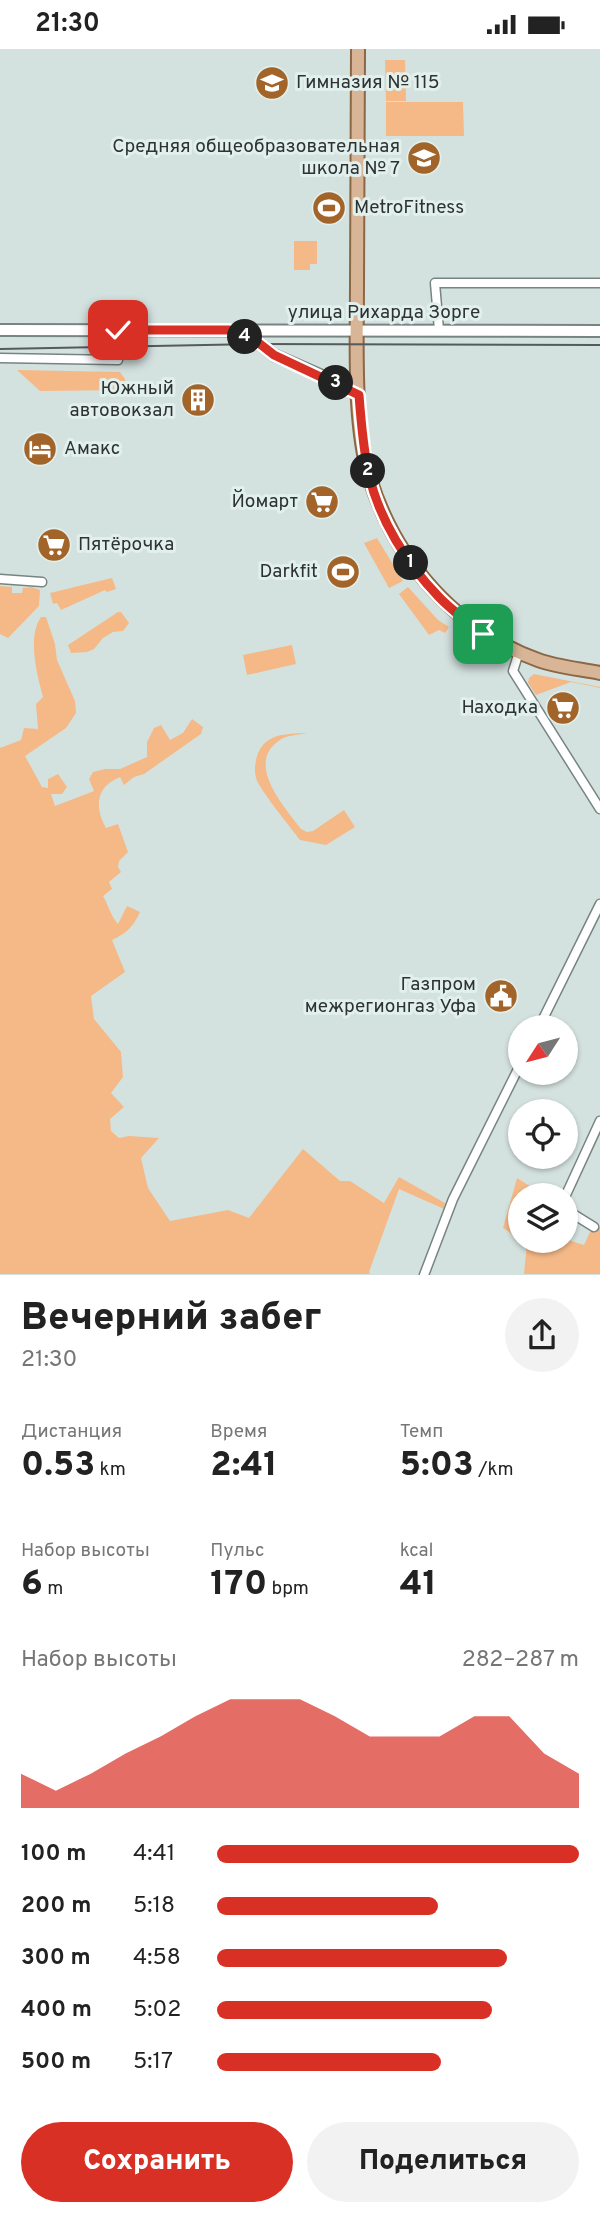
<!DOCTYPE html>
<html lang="ru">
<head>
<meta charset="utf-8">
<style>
  body { margin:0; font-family:Overpass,sans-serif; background:#f2f2f2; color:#222; height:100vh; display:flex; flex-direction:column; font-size:26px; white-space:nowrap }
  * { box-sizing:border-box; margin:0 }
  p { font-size:23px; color:#767676 }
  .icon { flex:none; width:38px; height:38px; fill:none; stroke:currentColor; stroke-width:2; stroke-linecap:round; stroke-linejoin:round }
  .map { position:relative; height:1226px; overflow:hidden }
  .panel { display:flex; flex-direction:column; background:#fff; flex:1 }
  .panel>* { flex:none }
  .needle { width:46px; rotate:234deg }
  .buttons { position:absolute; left:508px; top:966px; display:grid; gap:14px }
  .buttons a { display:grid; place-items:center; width:70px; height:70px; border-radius:50%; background:#fff; box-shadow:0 2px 5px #0004; font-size:35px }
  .pin { position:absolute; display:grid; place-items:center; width:60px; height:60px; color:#fff; margin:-30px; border-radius:14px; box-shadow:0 4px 10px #0006 }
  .km { position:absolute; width:35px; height:35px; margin:-18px; border-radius:50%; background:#222; color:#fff; font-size:19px; line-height:35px; text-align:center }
  .round { display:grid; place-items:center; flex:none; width:74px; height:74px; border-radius:37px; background:#f2f2f2 }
  .headline { display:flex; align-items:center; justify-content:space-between; height:119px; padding:0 21px }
  h1 { font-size:38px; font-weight:800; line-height:52px }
  .figures { display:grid; grid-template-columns:repeat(3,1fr); gap:10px; height:119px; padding:7px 21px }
  .figures div { display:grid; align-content:center }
  .figures b { font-size:35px; font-weight:800 }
  .figures small { font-size:19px; font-weight:400 }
  .figures p { font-size:19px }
  .chart { height:196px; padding:14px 21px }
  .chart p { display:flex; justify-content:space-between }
  .chart svg { width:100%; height:126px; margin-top:7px; fill:#d93025; opacity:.7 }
  .button { display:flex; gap:14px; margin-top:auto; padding:14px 21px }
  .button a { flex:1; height:80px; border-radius:42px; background:#d93025; color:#fff; font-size:28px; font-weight:800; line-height:80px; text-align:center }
  .button a+a { background:#f2f2f2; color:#222 }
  ul { padding:0 21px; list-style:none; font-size:23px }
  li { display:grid; grid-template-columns:112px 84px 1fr; align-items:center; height:52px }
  li i { height:18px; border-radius:9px; background:#d93025 }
  .status { display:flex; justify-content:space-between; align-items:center; height:49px; padding:0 35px; background:#fff; direction:ltr }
  .status svg { height:19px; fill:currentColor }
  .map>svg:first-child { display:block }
  .green { fill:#f4b987 }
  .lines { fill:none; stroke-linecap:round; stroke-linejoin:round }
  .minor-casing { stroke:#778482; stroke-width:11 }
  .secondary-casing { stroke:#778482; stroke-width:14 }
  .primary-casing { stroke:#8b6746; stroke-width:16 }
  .minor { stroke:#fff; stroke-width:8 }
  .secondary { stroke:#fff; stroke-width:10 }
  .primary { stroke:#d7b596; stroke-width:12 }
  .tram { stroke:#545b5a; stroke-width:2 }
  .route-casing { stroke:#fff; stroke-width:14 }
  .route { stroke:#d93025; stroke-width:9 }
  .labels { text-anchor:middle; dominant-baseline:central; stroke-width:6; stroke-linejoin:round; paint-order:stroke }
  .poi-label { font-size:19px; fill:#2e3332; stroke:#e1efed; text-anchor:end }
  .street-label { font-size:19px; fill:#2e3332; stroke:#e1efed }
</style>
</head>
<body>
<div class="status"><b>21:30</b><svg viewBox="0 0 49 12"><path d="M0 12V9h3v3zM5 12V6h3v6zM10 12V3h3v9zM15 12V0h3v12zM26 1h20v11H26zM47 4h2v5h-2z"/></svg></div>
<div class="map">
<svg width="600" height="1226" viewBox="0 0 600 1226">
  <rect width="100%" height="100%" fill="#d4e2df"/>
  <g class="green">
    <path d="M385,11H405L406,52H386Z"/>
    <path d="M386,53H463L464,87H386Z"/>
    <path d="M294,192H317V215H310V221H294Z"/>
    <path d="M17,321L120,323L125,330V341L40,342Z"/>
    <path d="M377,489L403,532L389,539L364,494Z"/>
    <path d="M112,529L116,540L107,543L105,541L61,561L57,554L53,555L50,544Z"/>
    <path d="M0,537L12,538V544H22L23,539L32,538L40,541L39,557L8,589L0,585Z"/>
    <path d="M408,538L438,571L449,578L445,584L439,581L429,586L399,545Z"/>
    <path d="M118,563H121L129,574L123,582L113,583L103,589L94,600L87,603L71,604L68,596Z"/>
    <path d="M41,568H46L55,595L57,611L75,652L76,664L66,679L25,707L42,738L48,739V730L58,725L67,738L62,745H51L55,757L94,742L89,730L93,723L105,720H120L147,708V693L154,679L161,676L170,691L183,684L192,670L203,678L201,685L144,725L134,728L124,736L120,728C96,738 94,757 106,779L118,775L128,803L119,812L118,818L121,823L109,833L112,840L103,847C109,857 110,866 118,875L127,857L140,863C133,878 127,884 112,891L125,923L91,947L94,970L121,1003L123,1028L111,1044L124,1058L110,1070L111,1082L119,1089L129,1087L159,1089L141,1109L148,1139L170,1172L228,1161L249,1169L303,1100L340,1132H350L384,1154L399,1128L445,1154L444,1160L399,1140L369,1223L370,1225H0V699L21,691L24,679L38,680L36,655L43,648C37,626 27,588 41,568Z"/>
    <path d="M292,596L296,615L247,626L243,606Z"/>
    <path d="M534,625L600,638V639L571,633L536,646L528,634L529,629Z"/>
    <path d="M307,684C299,686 287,686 280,691C244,714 285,759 301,780L307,783L313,782L344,761L355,778L326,796L300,791C291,779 259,740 256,729C254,721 255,715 257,707C265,684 285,685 307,684Z"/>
    <path d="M517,1129L544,1146H520V1190L503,1179Z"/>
    <path d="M600,1178V1225H524L527,1194L523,1192H565V1190L584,1196L590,1183Z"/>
  </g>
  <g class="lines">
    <g class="minor-casing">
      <g id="minor">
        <path d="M439,281L435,234H600"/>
        <path d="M0,309L118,311V281"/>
        <path d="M0,530L42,533"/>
        <path d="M519,603L513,622L600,760"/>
        <path d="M539,978L600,855"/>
        <path d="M565,1148L600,1072"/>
        <path d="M565,1160L594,1178"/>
        <path d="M424,1226L453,1150L520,1016"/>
      </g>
    </g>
    <g class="secondary-casing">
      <g id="secondary">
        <path d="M0,281L600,282"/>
        <path d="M233,282L260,295L274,306L338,334L358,346"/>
      </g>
    </g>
    <g class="primary-casing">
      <path id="primary" d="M358,0C358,78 357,156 357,234C357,293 353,375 370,430C396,513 456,581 538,611C557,618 580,620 600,624"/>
    </g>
    <use href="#minor" class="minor"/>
    <use href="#secondary" class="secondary"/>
    <use href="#primary" class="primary"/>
    <path class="tram" d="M0,300L256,295L600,296"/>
  </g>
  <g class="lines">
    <g class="route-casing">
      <path id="route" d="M118,281H230L260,295L274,306L359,346C361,373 363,399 369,426C379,470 407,515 438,547C451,561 468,573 483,585"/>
    </g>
    <use href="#route" class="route"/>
  </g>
  <defs>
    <g id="school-disc" transform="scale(1.75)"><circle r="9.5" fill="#a26429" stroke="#e1efed"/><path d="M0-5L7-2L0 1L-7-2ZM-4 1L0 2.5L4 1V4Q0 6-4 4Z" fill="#fff"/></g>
    <g id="stadium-disc" transform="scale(1.75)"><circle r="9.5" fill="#a26429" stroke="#e1efed"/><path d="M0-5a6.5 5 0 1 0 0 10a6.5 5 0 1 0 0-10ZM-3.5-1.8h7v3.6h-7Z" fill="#fff"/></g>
    <g id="building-disc" transform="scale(1.75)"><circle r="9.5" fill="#a26429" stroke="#e1efed"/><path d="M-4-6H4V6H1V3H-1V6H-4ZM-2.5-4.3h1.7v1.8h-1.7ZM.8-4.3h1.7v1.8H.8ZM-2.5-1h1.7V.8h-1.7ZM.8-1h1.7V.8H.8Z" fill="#fff"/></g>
    <g id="hotel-disc" transform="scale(1.75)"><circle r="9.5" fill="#a26429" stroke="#e1efed"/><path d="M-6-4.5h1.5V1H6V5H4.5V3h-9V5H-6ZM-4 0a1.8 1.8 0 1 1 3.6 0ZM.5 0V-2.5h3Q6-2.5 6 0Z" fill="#fff"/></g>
    <g id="supermarket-disc" transform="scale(1.75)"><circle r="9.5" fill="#a26429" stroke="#e1efed"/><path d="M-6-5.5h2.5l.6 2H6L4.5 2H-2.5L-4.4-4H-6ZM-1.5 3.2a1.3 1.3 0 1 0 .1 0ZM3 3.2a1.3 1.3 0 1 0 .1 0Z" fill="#fff"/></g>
    <g id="civic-disc" transform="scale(1.75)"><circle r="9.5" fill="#a26429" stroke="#e1efed"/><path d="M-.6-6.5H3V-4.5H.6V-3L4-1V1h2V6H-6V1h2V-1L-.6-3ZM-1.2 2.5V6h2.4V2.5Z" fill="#fff"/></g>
  </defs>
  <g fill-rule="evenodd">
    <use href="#school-disc" x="272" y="34"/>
    <use href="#school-disc" x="424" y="109"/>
    <use href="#stadium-disc" x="329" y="159"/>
    <use href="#building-disc" x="198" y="351"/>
    <use href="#hotel-disc" x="40" y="400"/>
    <use href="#supermarket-disc" x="322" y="453"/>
    <use href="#supermarket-disc" x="54" y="496"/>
    <use href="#stadium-disc" x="343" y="523"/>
    <use href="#supermarket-disc" x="563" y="659"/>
    <use href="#civic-disc" x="501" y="947"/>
  </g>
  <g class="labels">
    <g class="poi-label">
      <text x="296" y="34" text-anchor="start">Гимназия № 115</text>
      <text x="400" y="98">Средняя общеобразовательная<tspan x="400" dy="22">школа № 7</tspan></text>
      <text x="354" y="159" text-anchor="start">MetroFitness</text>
      <text x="174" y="340">Южный<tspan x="174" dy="22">автовокзал</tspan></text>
      <text x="64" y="400" text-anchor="start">Амакс</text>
      <text x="298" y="453">Йомарт</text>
      <text x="78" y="496" text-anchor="start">Пятёрочка</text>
      <text x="318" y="523">Darkfit</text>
      <text x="538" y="659">Находка</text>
      <text x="476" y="936">Газпром<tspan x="476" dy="22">межрегионгаз Уфа</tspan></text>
    </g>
    <g class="street-label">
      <text x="384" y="264">улица Рихарда Зорге</text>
    </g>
  </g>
</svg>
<div class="buttons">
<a><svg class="needle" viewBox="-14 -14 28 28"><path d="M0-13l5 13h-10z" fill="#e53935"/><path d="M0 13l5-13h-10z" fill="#767676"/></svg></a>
<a><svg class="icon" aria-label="locate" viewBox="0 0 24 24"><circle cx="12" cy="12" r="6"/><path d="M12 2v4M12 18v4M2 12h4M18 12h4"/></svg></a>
<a><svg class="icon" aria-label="layers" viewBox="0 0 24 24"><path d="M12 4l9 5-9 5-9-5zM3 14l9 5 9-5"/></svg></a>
</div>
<div class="pin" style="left:483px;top:585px;background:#1e9e55"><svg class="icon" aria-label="arrive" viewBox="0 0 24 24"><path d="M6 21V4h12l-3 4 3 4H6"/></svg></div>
<div class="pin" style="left:118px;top:281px;background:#d93025"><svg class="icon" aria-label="check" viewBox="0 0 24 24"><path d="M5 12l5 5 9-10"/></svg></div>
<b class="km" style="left:411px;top:514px">1</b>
<b class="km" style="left:368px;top:422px">2</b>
<b class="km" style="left:336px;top:334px">3</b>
<b class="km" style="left:245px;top:288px">4</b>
</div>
<section class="panel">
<div class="headline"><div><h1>Вечерний забег</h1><p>21:30</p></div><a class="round"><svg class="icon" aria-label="share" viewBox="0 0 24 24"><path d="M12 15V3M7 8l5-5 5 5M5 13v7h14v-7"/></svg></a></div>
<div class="figures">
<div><p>Дистанция</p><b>0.53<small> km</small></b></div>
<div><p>Время</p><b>2:41</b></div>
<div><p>Темп</p><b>5:03<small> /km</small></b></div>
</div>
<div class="figures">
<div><p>Набор высоты</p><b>6<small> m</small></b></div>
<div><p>Пульс</p><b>170<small> bpm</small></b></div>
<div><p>kcal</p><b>41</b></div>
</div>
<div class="chart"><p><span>Набор высоты</span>282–287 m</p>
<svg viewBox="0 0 160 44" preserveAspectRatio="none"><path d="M0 44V32L10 38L20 32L30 25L40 19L50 12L60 6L70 6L80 6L90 12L100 19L110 19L120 19L130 12L140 12L150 25L160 32V44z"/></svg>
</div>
<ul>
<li><b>100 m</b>4:41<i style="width:100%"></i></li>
<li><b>200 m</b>5:18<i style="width:61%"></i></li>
<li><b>300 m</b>4:58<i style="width:80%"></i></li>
<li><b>400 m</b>5:02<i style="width:76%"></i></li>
<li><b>500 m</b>5:17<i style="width:62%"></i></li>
</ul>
<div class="button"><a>Сохранить</a><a>Поделиться</a></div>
</section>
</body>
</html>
